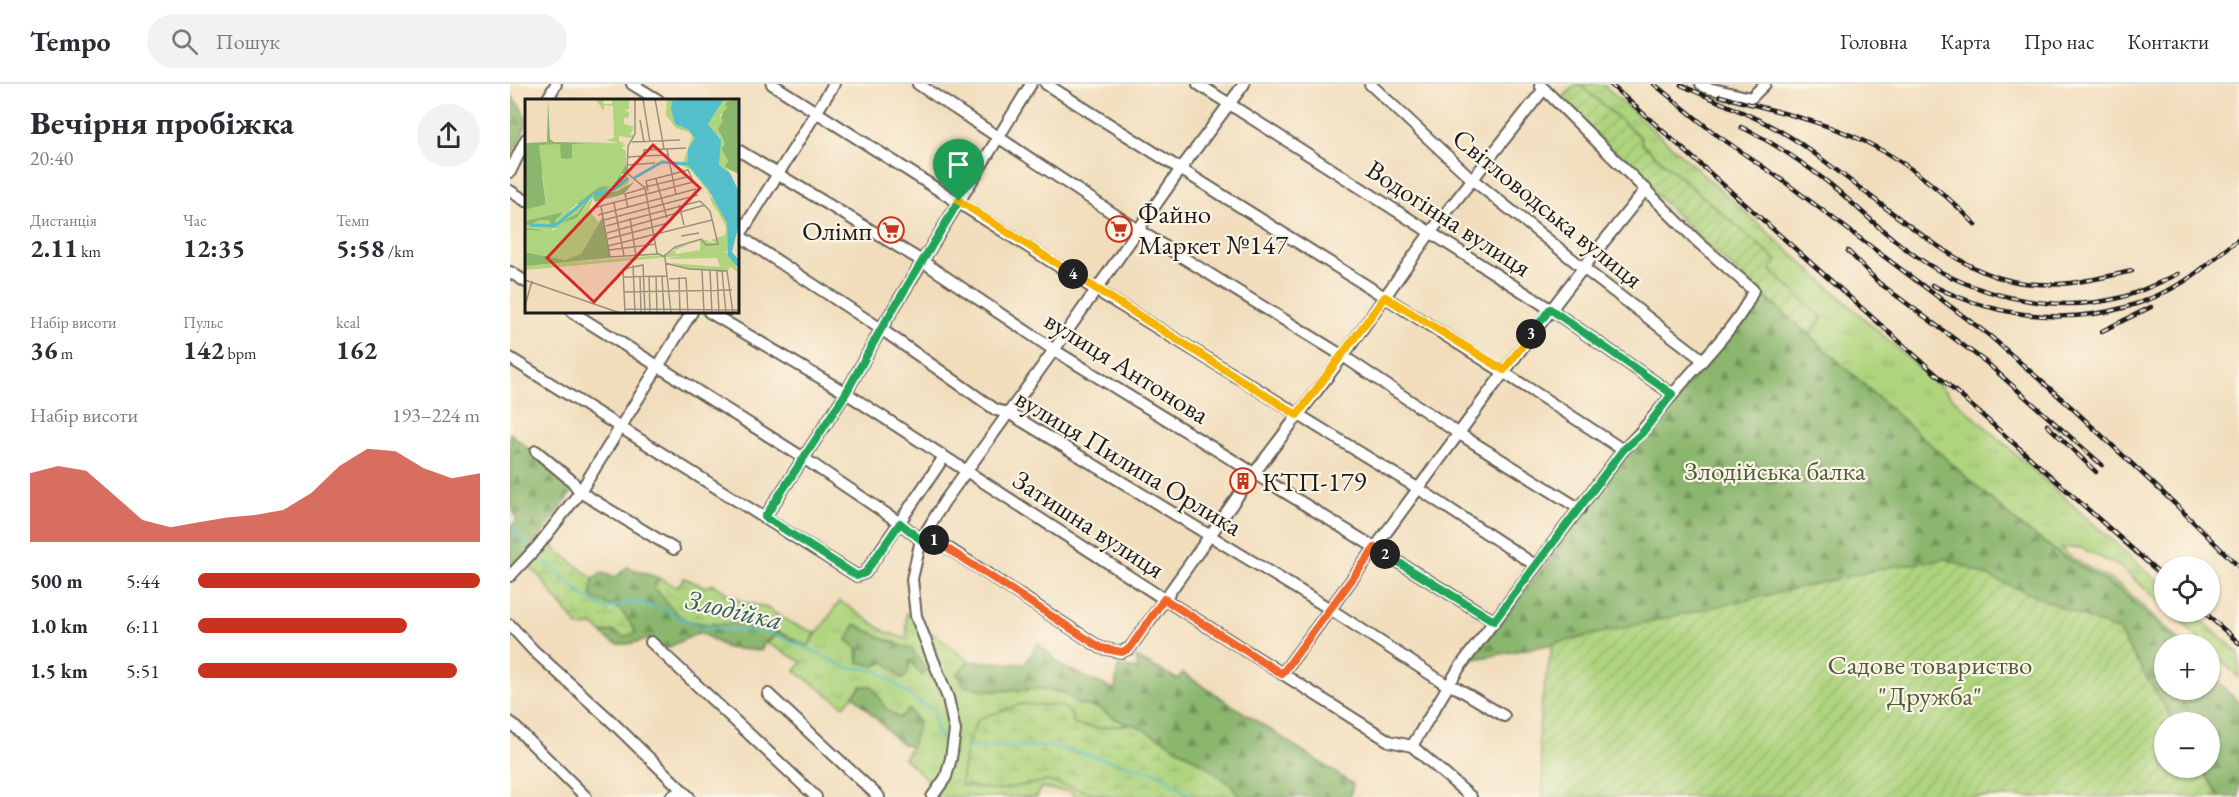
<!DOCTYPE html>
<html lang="uk">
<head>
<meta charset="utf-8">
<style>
  body { margin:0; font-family:"EB Garamond",serif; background:#f2f2f3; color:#2b2b33; height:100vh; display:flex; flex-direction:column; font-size:22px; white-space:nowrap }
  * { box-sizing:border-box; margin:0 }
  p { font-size:20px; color:#7c7c81 }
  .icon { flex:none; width:33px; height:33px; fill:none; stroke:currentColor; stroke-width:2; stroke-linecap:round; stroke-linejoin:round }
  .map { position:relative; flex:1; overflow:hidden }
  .panel { display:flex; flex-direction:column; background:#fff; width:510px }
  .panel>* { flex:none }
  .fabs { position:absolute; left:1644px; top:472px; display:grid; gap:12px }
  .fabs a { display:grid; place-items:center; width:66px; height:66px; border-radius:50%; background:#fff; box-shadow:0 2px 4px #0004; font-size:30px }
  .pin { position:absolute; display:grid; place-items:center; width:51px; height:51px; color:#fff; margin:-62px -26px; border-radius:50% 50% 50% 0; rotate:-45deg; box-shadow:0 0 6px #0007 }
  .pin .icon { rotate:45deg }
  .km { position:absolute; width:30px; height:30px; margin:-15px; border-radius:50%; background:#222; color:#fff; font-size:16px; line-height:30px; text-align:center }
  .round { display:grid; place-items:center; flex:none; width:63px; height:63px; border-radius:32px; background:#f2f2f3 }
  .head { display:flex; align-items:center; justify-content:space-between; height:102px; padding:0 30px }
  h1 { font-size:33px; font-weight:700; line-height:45px }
  .figures { display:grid; grid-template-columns:repeat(3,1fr); gap:9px; height:102px; padding:6px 30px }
  .figures div { display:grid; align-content:center }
  .figures b { font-size:26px; font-weight:700 }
  .figures small { font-size:16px; font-weight:400 }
  .figures p { font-size:16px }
  .chart { height:168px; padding:12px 30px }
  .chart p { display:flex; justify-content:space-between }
  .chart svg { width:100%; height:108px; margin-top:6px; fill:#c8321e; opacity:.7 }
  ul { padding:0 30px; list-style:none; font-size:20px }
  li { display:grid; grid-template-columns:96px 72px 1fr; align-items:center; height:45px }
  li i { height:15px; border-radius:8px; background:#c8321e }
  header { display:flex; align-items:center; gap:36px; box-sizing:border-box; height:84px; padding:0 30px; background:#fff; border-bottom:2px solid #e1e1e2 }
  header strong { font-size:28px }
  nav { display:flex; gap:33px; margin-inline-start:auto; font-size:21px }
  .search { width:420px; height:54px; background:#f2f2f3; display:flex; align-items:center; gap:15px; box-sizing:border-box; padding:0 21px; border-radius:33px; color:#7c7c81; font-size:22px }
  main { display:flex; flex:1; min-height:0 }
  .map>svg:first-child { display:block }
  .grass { fill:url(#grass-tufts); stroke:#65784d; stroke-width:1.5; fill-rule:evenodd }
  .forest { fill:url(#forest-firs); stroke:#536944; stroke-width:1.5 }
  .wetland { fill:url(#wetland-marsh); stroke:#65784d; stroke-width:1.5 }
  .garden { fill:url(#garden-furrows); stroke:#65784d; stroke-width:1.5 }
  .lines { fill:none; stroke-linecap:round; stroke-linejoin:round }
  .stream { stroke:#52bfca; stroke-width:2 }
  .minor-casing { stroke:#676054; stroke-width:14 }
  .minor { stroke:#fff; stroke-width:10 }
  .rail-casing { stroke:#1c1c1c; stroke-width:4.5 }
  .rail { stroke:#fcf5e5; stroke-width:2; stroke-dasharray:7; stroke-linecap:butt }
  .split-1-casing { stroke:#fff; stroke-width:12 }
  .split-2-casing { stroke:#fff; stroke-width:12 }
  .split-3-casing { stroke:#fff; stroke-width:12 }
  .split-4-casing { stroke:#fff; stroke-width:12 }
  .split-5-casing { stroke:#fff; stroke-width:12 }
  .split-1 { stroke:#22a559; stroke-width:8 }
  .split-2 { stroke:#f0652b; stroke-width:8 }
  .split-3 { stroke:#22a559; stroke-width:8 }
  .split-4 { stroke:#f5b400; stroke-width:8 }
  .split-5 { stroke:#f5b400; stroke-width:8 }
  .labels { text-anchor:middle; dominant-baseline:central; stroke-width:4.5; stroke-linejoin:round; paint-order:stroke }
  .street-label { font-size:27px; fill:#1c1c1c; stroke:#fcf5e5 }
  .poi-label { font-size:27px; fill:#1c1c1c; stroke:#fcf5e5; text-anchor:start }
  .park-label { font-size:27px; fill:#4f5c3e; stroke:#fcf5e5 }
  .water-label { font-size:28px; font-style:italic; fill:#325d62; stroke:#fcf5e5 }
  .inset-river { fill:none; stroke:#52bfca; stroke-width:3 }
  .inset-road { fill:none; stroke:#9c907c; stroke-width:1.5 }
  .view { fill:#d62828; fill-opacity:0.15; stroke:#d62828; stroke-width:3 }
  .inset-edge { fill:none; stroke:#1c1c1c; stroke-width:3 }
</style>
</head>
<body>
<header>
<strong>Tempo</strong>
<div class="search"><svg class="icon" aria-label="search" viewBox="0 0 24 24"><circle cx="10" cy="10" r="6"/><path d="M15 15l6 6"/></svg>Пошук</div>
<nav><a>Головна</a><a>Карта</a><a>Про нас</a><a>Контакти</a></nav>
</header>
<main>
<section class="panel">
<div class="head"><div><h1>Вечірня пробіжка</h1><p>20:40</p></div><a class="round"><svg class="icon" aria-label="share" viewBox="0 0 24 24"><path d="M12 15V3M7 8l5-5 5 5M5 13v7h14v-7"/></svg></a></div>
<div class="figures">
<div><p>Дистанція</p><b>2.11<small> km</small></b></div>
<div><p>Час</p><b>12:35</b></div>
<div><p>Темп</p><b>5:58<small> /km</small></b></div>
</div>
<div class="figures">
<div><p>Набір висоти</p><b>36<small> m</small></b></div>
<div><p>Пульс</p><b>142<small> bpm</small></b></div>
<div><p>kcal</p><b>162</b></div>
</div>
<div class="chart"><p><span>Набір висоти</span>193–224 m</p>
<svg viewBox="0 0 160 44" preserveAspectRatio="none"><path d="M0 44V16L10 13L20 15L30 25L40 35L50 38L60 36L70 34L80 33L90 31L100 24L110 13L120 6L130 7L140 14L150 18L160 16V44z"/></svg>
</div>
<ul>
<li><b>500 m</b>5:44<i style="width:100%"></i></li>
<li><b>1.0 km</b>6:11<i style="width:74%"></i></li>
<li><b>1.5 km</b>5:51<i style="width:92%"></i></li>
</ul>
</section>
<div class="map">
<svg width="1729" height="713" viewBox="0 0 1729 713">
  <defs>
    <pattern id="grass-tufts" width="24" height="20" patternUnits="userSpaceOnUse" patternTransform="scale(1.5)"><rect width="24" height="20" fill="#aed47e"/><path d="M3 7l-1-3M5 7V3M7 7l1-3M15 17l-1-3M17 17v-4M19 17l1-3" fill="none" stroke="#95b56c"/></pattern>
    <pattern id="forest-firs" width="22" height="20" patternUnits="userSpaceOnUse" patternTransform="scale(1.5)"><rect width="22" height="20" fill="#8ab66d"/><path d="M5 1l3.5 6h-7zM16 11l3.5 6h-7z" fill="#709359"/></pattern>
    <pattern id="wetland-marsh" width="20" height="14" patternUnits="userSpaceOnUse" patternTransform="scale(1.5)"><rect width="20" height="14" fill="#aed47e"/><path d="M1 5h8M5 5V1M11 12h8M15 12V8" fill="none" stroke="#95b56c"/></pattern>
    <pattern id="garden-furrows" width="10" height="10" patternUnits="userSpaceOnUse" patternTransform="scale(1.5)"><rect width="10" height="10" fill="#aed47e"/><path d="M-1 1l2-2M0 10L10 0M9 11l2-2" fill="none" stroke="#95b56c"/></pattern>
  </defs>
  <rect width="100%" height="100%" fill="#fcf5e5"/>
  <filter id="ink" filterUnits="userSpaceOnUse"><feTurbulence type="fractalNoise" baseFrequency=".0167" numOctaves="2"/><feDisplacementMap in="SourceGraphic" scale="12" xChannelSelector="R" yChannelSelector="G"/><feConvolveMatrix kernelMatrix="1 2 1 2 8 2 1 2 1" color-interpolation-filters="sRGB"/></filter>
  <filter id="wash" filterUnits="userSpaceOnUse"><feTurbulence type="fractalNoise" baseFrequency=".008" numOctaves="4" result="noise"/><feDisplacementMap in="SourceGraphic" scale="24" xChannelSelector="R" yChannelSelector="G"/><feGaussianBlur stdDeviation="1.35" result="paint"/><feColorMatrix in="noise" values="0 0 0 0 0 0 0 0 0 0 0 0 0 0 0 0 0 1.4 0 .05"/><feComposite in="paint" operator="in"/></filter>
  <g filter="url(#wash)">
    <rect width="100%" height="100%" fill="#f1ddbc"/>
    <g class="grass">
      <path d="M1069,0H1092L1654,503V521L1609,482L1571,464H1550L1565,476L1611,502L1675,561H1671L1611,507L1553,472L1505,437L1299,251L1313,234L1260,186L1266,176L1132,60L1131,54Z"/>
      <path d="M330,517L376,548L397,555L396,529L459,577L447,590L483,607L531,605L555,609L568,620L589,624L600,632L623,640L587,644L565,641L560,628L512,620L468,635L456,664L488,706L537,697L599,713H565L562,708C551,706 541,707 531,703L527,713H427L422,700L394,674L401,663L398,626L389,634L376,625L352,602L334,622L285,587L292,578L255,558L261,556L268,549L298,562ZM345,541L371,554L386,558L412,591L400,576L348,578Z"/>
      <path d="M1662,528H1682L1729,569V594L1700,565V561H1695Z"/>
    </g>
    <g class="forest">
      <path d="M0,10C8,19 17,29 16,41L0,76Z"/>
      <path d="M1250,210L1299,251L1505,437L1553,472L1611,507L1671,561H1654V606H1700V589L1729,619V713H1709L1692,684H1700V639H1665L1608,547L1437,475L1380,483L1043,560L959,576L992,537L1086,414L1114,374L1151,334Z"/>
      <path d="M0,349L64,405L0,494V444L7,437L0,417Z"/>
      <path d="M117,483L149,494L144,503L173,534L189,540L206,538L251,541L268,549L255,558L251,567L217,564L190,548L155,565L141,555C119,558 108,568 92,549L103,547L125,548L111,526L88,517L81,512L83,495L92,489L106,493Z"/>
      <path d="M345,540L371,554L402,565L416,586L412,591L400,577L398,589L393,595L375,578L364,582L348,578L349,566L337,556Z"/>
      <path d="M528,560L555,584L605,606L608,582L628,585L626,573L667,595L673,589L843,700L840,713H729L722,702L696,682L657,658L600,632L589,624L568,620L555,609L531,605L483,607L455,602L447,590L459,577L515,580Z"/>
      <path d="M352,602H362L376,625L389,634L399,626L409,639L401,663L389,658L343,611Z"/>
    </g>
    <g class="wetland">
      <path d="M37,458L83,495L81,512L88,517L111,526L126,548L114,553L103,547L92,549L84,542L68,543C62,533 55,526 48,517C36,503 32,492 17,481Z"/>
      <path d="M149,494L167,503L174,494L195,503L203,500L230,517L255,523L279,538L306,549L298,562C283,556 267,545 251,541C229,536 190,545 173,534C161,527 153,513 144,503Z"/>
      <path d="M511,620L552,622L560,628L565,641L587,644L623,640L657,658L696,682L722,702L729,713H599L537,697L488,706L451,701L456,664L468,635Z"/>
    </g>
    <g class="garden">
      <path d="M1066,0H1069L1131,54L1132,60L1267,177L1260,186L1313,234L1299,251L1197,161L1051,16Z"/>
      <path d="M1437,475L1608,547L1665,639H1654V684H1692L1709,713H1032C1036,691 1028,670 1029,648C1030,618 1037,589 1043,560L1380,483Z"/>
    </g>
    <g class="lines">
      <g class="stream">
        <path d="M0,438L6,450L20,464"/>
        <path d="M27,470L75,513L96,525L125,518L152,525L190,543L261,549L306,568L333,583L366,586L424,629L426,647L435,658"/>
        <path d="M456,664L542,662L649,689L682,713"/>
      </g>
    </g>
  </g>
  <g filter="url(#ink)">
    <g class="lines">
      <g class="minor-casing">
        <g id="minor">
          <path d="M122,0L148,16"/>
          <path d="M262,0L586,206L909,405L1025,481"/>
          <path d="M408,0L628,146L833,272L948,349L1070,425"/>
          <path d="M536,0C728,123 923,240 1113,366"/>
          <path d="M688,0L1040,225L1162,310"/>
          <path d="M860,0L963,96L1072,183L1193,276"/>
          <path d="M1191,0L1194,3L1241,14L1255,0"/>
          <path d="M37,16L46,0"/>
          <path d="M228,66L412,177L544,266L984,537"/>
          <path d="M0,88L16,55"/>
          <path d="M0,107L16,117"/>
          <path d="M228,151L371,245L486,326L499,329L820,525L937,601L947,604L994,632"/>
          <path d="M228,154L324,0"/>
          <path d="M0,188L16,198"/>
          <path d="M62,228L292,373L390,439L411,456"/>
          <path d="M199,228L336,309L654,515L879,657L902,662L961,713"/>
          <path d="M0,274L347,492L355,489L434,373"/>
          <path d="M26,367L62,397L70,408L164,465"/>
          <path d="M255,433L336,309L371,245L521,0"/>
          <path d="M415,449L591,564L611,568L620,564L745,388L833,272L920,149L1034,5"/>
          <path d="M0,492L28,462L70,408L182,228"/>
          <path d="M0,541L23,566L99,635L172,706"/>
          <path d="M141,558L306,713"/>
          <path d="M772,590C893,428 1008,262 1136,105"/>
          <path d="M258,610L369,713"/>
          <path d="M0,638L76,713"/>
          <path d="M902,662L949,584L1113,366C1132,349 1146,329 1163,310C1185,283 1233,237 1243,206L1188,158L1030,1"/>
          <path d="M161,713L172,706L179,713"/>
          <path d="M422,713L436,693L441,674L445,647L438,614L406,532L402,495L411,456L434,418L544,266L670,86L734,0"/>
        </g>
      </g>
      <use href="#minor" class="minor"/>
      <g class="rail-casing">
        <g id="rail">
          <path d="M1100,0L1654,493"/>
          <path d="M1144,0L1204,49L1272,96L1480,252L1561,323L1665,420L1729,483"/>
          <path d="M1171,1C1212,20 1257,36 1294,62C1326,85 1357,110 1389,134C1431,165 1472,198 1527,200C1559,202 1590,194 1622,187"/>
          <path d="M1210,12C1254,24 1300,34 1343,52C1389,72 1431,105 1466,141"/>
          <path d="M1231,43C1263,58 1292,78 1320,100C1349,124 1376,152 1407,173C1462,212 1543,230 1609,214C1629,209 1649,199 1668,190"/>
          <path d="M1338,167L1368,198L1477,279L1592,381"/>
          <path d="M1422,201C1502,242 1597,245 1675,197C1694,185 1711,168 1729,155"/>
          <path d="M1592,247L1641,223"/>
          <path d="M1537,341L1586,388"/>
          <path d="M1694,528L1729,559"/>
        </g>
      </g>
      <use href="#rail" class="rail"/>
    </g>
  </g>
  <g class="lines" filter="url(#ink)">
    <g class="split-1-casing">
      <path id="split-1" d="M424,456L415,449L411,456L390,439L355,489L347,492L255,433L336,309L371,245L449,117"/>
    </g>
    <g class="split-2-casing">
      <path id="split-2" d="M424,456L591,564L612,568L620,564L654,515L772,590L865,464L875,470"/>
    </g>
    <g class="split-3-casing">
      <path id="split-3" d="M875,470L984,537L1113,366L1132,349L1162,310L1040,225L1021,250"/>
    </g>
    <g class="split-4-casing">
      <path id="split-4" d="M563,190L787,331L875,213L994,286L1021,250"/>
    </g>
    <g class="split-5-casing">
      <path id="split-5" d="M449,117L563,190"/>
    </g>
    <use href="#split-1" class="split-1"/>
    <use href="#split-2" class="split-2"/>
    <use href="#split-3" class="split-3"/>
    <use href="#split-4" class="split-4"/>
    <use href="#split-5" class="split-5"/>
  </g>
  <defs>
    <g id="supermarket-ring" transform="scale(1.35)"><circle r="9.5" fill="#fcf5e5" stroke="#c8321e" stroke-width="1.5"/><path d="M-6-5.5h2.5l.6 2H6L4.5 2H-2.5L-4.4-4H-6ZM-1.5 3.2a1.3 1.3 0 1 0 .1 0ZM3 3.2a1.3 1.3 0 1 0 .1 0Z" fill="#c8321e"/></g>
    <g id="building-ring" transform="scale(1.35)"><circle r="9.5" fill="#fcf5e5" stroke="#c8321e" stroke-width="1.5"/><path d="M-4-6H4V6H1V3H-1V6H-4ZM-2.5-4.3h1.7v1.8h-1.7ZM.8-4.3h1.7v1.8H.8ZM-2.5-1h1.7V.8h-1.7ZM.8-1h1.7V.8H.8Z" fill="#c8321e"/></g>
  </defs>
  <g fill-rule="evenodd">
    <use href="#supermarket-ring" x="609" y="145"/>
    <use href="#supermarket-ring" x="381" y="146"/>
    <use href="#building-ring" x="733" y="397"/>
  </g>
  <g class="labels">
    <g class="street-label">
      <text transform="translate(1038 124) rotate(39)">Світловодська вулиця</text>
      <text transform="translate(939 134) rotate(33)">Водогінна вулиця</text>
      <text transform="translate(617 283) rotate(32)">вулиця Антонова</text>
      <text transform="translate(619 378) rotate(31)">вулиця Пилипа Орлика</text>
      <text transform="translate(579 440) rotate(33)">Затишна вулиця</text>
    </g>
    <g class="poi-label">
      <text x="628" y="129">Файно<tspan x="628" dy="31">Маркет №147</tspan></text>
      <text x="362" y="146" text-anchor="end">Олімп</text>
      <text x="752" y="397">КТП-179</text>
    </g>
    <g class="park-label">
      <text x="1265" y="386">Злодійська балка</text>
      <text x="1420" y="580">Садове товариство<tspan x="1420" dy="31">"Дружба"</tspan></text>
    </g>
    <g class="water-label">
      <text transform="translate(224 525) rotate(13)">Злодійка</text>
    </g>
  </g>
  <g transform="translate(15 15)">
    <rect width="214" height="214" fill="#f1ddbc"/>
    <path d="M70,0H77L79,5H87V0H104V10L99,11L104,13V18L99,19V25L109,28L105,36H109L108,39L94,37V42L101,46L81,41L89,39L88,7L79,6V12ZM187,101L202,125L204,152L199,154H204L215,175L206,168L202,172L164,170L146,164L195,168L192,159L141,160L156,157L0,171V167L8,166L138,156L177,140L192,145L186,141L200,136L201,128ZM175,142V151L151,155L149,149Z" fill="#aed47e" fill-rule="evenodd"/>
    <path d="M23,0L25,40L29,43L91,44L47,45V60H36L17,76L21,106L0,111V44L22,43ZM214,0L215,75H214L199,68L203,62L196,49L200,45L193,30L201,2ZM101,65L102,74L96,75V81L74,95L92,92L109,83L99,95L70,103L67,95L56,104V108L64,98L67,97L52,119L28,129H10L21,133L0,131L4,126L0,127V122L39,110L32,125L53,114L55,108L52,104L74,88L91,82ZM78,117L85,159L0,167V153L41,161L59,150Z" fill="#8ab66d"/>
    <path d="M142,0H148L149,24L166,32L170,39L163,51L162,65L183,90L185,97L191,102L202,124L204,152L202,125L188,106L182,91L165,70L146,63H158L167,38L164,33L151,29L141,16ZM199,0H203L200,7L203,8L195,16L198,22L193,30L200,45L196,49L203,62L200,68L205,74L194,66L195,39L183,25ZM101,76L105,81L100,88L64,98L53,114L31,125L30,121L39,113L56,108L63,97L85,89ZM14,121H24L28,132L0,129Z" fill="#aed47e"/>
    <path d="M94,44L101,47L96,48L101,52V65L88,87L74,88L43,112L0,122V111L21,105L14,46L35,45L36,59L42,60L47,59V45ZM69,96L64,111L74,124L56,155L41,161L0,153V131L28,132L35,124L52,119Z" fill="#aed47e"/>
    <path d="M148,0H199L183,25L196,41L194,66L205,74L214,93V125L207,153L214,161V170L203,157L202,124L183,90L162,65L163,50L170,39L164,31L150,25L146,10Z" fill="#52bfca"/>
    <path class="inset-river" d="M109,79L137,63L164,65M68,96L90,90L103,79M5,126L30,127L67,96"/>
    <path class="inset-road" d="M110,0V35L103,47L102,74L120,89L132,154L140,158L146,214M118,0L125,43M130,0L139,50M115,21L119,43M107,43L155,41M142,50L151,96M118,57L143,56M103,58L118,57L119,51L161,49M102,66L130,64M131,80L142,119M120,88L166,77M123,92L121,82L163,71L169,84M89,104L99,157M154,106L159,126M76,108L85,158L133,155M68,109L168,83M103,109L100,95L120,89M73,116L171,90M105,119L111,157M79,121L173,96M81,127L175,102M82,134L180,106M156,137L174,134M83,140L143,124M83,147L187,121M84,151L131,145M139,157L150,148L176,140L181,146L193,145L185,112L175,102M140,164L164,170L202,172L208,214M108,166L110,214M177,171L179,214M185,172L187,214M192,172L194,214M197,172L201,214M124,177L125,214M131,177L132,214M137,177L139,214M98,178L142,177M115,178L116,214M154,178L155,214M144,180L161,179L163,214M0,181L95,214M99,193L207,191M0,207L7,182M100,210L215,211M100,214L98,170L118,166L120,214"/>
    <path class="view" d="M128,46L175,89L69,203L22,159Z"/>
    <rect width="214" height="214" class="inset-edge"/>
  </g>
</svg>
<div class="fabs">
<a><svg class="icon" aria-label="locate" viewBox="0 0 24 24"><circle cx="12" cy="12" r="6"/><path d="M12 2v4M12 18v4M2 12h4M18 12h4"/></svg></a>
<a>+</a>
<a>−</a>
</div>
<div class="pin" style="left:449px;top:117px;background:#1e9e55"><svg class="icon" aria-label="arrive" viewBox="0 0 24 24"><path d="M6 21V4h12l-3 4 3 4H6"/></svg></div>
<b class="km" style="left:424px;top:456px">1</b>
<b class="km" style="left:875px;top:470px">2</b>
<b class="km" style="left:1021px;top:250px">3</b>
<b class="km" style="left:563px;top:190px">4</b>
</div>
</main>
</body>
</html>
